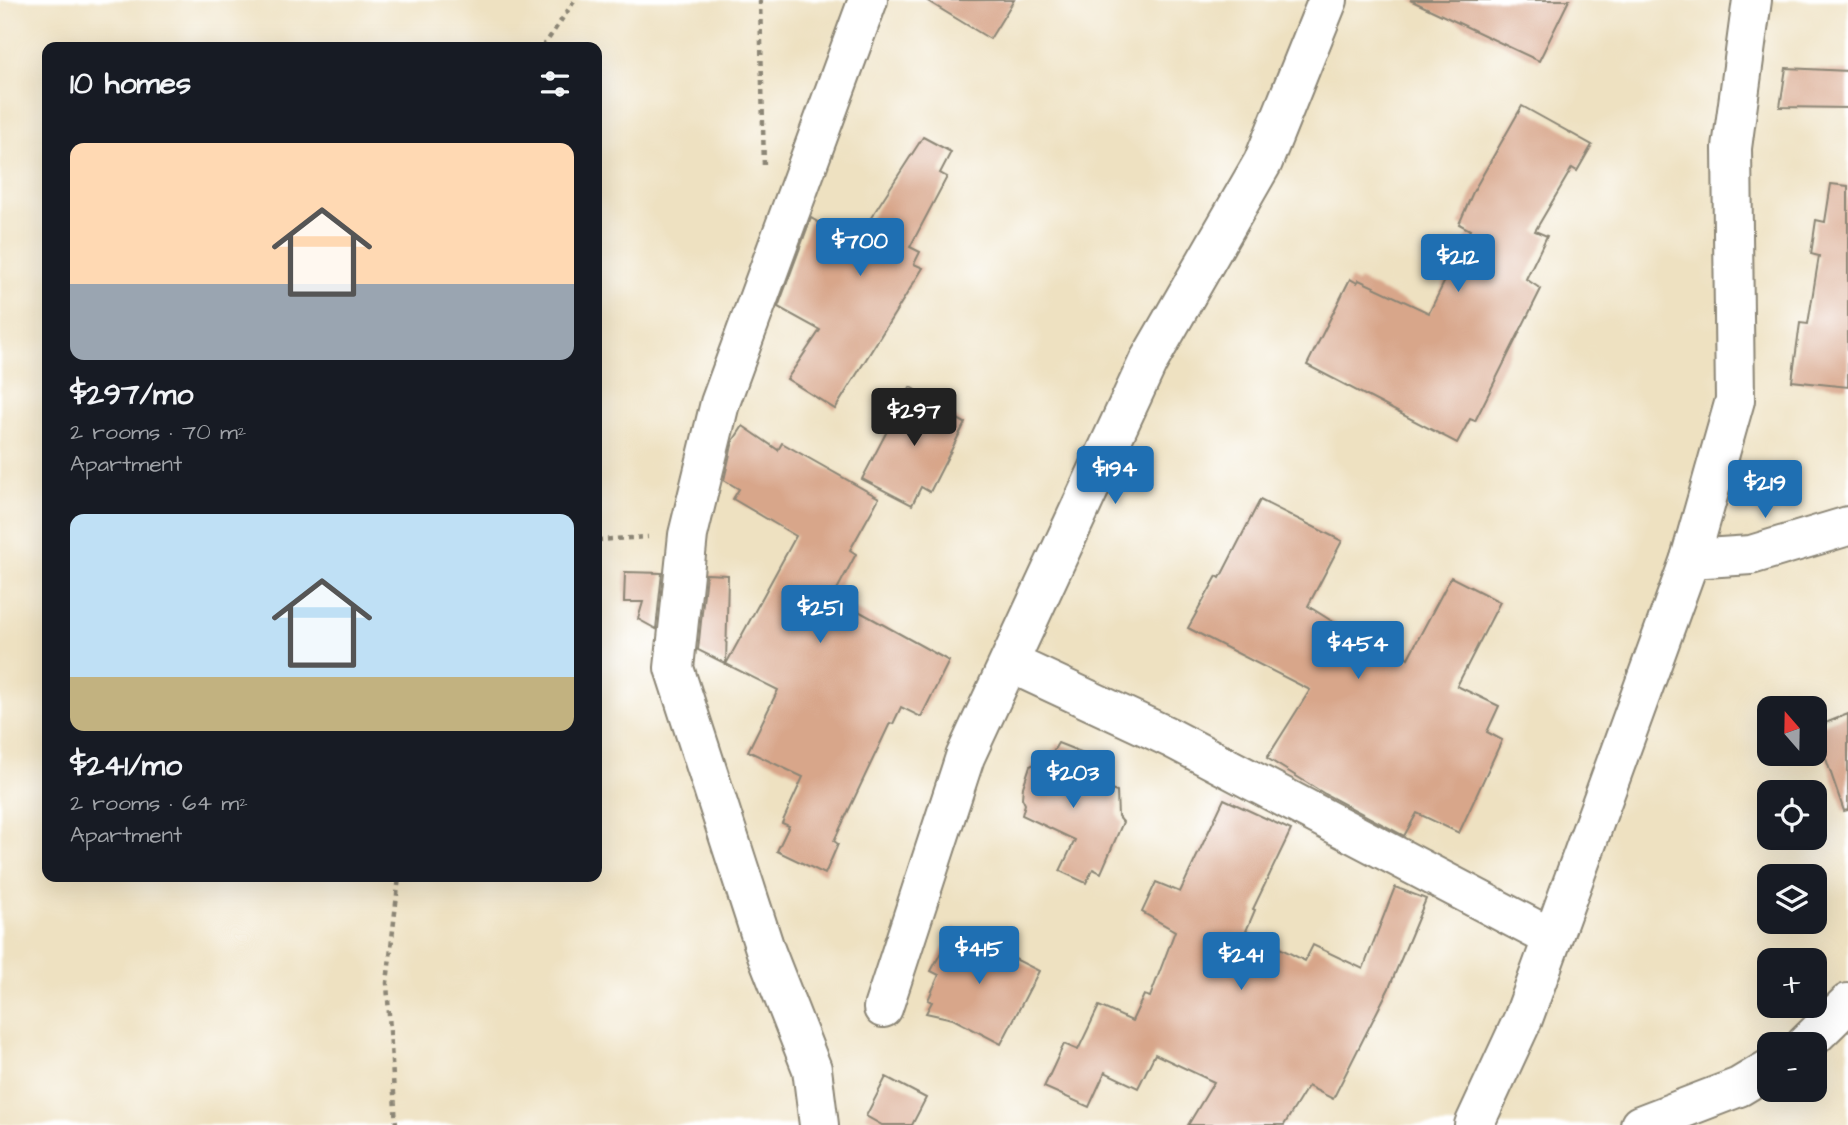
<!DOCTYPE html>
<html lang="en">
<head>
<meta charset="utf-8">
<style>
	:root { --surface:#171b24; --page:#242831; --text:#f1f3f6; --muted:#9ea1a6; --accent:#1f6fb2 }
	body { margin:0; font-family:"Architects Daughter",sans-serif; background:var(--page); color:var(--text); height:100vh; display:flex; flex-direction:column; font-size:26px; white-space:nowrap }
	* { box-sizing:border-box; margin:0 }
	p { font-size:23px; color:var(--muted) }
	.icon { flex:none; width:38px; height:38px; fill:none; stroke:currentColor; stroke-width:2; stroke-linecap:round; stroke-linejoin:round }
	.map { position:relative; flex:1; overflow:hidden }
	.panel { position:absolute; left:42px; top:42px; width:560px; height:840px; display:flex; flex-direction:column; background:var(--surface); border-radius:14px; box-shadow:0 7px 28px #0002 }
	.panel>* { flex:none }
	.needle { width:46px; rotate:340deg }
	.controls { position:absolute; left:1757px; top:696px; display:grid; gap:14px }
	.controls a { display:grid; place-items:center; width:70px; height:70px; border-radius:14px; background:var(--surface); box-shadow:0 7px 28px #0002; font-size:35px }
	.price { position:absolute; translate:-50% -60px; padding:0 16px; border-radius:7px; background:var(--accent); color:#fff; font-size:23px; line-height:46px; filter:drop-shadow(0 2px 4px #0008) }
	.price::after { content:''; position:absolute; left:50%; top:42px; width:21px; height:16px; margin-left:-10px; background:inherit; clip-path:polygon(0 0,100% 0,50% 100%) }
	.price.on { background:#222; color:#fff }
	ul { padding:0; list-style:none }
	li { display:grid; align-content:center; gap:14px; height:371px; padding:0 28px }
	li span { display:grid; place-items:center; height:217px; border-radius:14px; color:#555 }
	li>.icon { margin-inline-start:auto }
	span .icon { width:126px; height:126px; fill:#fffc; stroke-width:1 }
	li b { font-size:30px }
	h2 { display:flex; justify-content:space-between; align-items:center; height:84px; padding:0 28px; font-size:30px }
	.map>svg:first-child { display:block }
	.building { fill:#d8a68a }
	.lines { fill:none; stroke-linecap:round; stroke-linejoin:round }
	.minor-casing { stroke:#8c8676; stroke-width:42 }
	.path { stroke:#8c8676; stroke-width:4.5; stroke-dasharray:5 5; stroke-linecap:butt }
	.minor { stroke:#fff; stroke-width:38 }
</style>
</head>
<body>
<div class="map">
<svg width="1848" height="1125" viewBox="0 0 1848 1125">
	<rect width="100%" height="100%" fill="#fff"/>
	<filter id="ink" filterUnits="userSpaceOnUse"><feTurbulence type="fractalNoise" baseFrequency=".0143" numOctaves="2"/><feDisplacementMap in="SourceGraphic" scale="14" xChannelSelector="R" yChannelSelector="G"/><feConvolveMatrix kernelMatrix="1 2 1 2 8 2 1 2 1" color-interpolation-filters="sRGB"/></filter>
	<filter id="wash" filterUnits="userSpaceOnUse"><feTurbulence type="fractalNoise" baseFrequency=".00686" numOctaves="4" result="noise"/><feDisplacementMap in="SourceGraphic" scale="28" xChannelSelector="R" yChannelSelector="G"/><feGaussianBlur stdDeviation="1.57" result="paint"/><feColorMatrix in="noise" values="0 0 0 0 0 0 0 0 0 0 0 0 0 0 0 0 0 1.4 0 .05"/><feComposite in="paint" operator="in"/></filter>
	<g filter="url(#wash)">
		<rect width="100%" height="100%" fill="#eee1c1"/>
		<g id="blocks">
			<g class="building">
				<path d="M 926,0 L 1014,0 L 990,39 Z"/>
				<path d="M 1410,0 L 1569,0 L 1539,61 Z"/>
				<path d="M 1786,68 L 1848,71 L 1848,108 L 1780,107 Z"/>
				<path d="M 1522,106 L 1592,145 L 1577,171 L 1572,168 L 1535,231 L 1547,236 L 1526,279 L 1541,289 L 1475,421 L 1470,419 L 1457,443 L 1307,365 L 1350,279 L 1357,283 L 1359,280 L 1429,313 L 1470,230 L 1459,224 L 1473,192 Z"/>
				<path d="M 923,137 L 951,152 L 940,173 L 947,177 L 910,247 L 920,252 L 914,264 L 923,268 L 835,409 L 787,379 L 820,330 L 778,307 L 811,218 L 854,244 Z"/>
				<path d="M 1831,184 L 1848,186 L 1848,387 L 1792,381 L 1800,323 L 1808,324 L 1819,256 L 1811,254 L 1816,220 L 1825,222 Z"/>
				<path d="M 910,387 L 937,402 L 935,407 L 965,423 L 930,492 L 921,487 L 912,505 L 862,479 Z"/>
				<path d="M 743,426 L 778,450 L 782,443 L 879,498 L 850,550 L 856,554 L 833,597 L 949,661 L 921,717 L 901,707 L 893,724 L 890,723 L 834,841 L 838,844 L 825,874 L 777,851 L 789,826 L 782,823 L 803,777 L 748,751 L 778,690 L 726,664 L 796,536 L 733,499 L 739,489 L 724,480 L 733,441 Z"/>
				<path d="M 1260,500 L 1342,541 L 1308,606 L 1395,661 L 1400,653 L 1408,658 L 1451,577 L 1500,602 L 1457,686 L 1499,706 L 1487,732 L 1502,740 L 1459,833 L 1417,813 L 1404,836 L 1325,794 L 1267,758 L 1310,690 L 1188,628 L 1217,576 L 1220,578 Z"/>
				<path d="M 625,572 L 662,573 L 656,629 L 638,619 L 643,602 L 624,602 Z"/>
				<path d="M 706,574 L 728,575 L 726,664 L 698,650 Z"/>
				<path d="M 1848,714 L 1848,810 L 1844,811 L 1815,727 Z"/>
				<path d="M 1058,743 L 1086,754 L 1077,770 L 1102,787 L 1117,792 L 1118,816 L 1123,822 L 1101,873 L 1093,869 L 1086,883 L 1060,871 L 1075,840 L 1022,815 L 1025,804 L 1022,798 L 1023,787 L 1030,766 L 1049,758 Z"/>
				<path d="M 1224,799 L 1291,830 L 1253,909 L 1255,910 L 1246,931 L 1305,961 L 1313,945 L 1363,969 L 1395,887 L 1426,899 L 1389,988 L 1333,1099 L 1308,1086 L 1284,1125 L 1188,1125 L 1214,1082 L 1155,1054 L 1138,1088 L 1105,1072 L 1089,1107 L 1044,1087 L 1064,1044 L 1078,1050 L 1099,1006 L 1132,1021 L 1144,995 L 1150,997 L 1175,931 L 1142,912 L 1156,882 L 1180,892 Z"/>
				<path d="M 954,928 L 1039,971 L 1001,1044 L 953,1019 L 926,1013 L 932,1002 L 928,1000 L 939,975 L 931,971 Z"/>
				<path d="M 886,1077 L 926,1098 L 912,1125 L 882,1125 L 866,1116 Z"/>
			</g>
		</g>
	</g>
	<g filter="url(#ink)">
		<use href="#blocks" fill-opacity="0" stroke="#8c8676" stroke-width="2"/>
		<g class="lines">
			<g class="minor-casing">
				<g id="minor">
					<path d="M 1690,559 L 1751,555 L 1848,526"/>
					<path d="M 1010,663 L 1171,738 L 1552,938"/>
					<path d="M 883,1008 L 965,757 L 1148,362 L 1263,162 L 1328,0"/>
					<path d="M 1805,1045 L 1848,1003"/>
					<path d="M 819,1125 L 812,1069 L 766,952 L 674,668 L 688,535 L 720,403 L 868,0"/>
					<path d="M 1474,1125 L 1523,1019 L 1690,559 L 1735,400 L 1732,148 L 1752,0"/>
					<path d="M 1640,1125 L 1739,1087 L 1769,1069"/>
				</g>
			</g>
			<g class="path">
				<path d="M 760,0 L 764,167"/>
				<path d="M 543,47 L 575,0"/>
				<path d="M 597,540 L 648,537"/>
				<path d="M 396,1125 L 387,983 L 399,877"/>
			</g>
			<use href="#minor" class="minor"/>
		</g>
	</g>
</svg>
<div class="controls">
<a><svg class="needle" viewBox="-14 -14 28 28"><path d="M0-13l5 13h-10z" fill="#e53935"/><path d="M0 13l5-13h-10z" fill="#9ea1a6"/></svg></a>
<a><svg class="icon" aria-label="locate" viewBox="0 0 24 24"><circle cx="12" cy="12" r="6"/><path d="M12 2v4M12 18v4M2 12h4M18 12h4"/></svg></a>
<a><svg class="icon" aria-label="layers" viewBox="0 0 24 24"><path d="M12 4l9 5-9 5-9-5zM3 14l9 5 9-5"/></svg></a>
<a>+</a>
<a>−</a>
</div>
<b class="price" style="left:860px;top:278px">$700</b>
<b class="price" style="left:1458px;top:294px">$212</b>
<b class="price on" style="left:914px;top:448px">$297</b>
<b class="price" style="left:1115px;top:506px">$194</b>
<b class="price" style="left:1765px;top:520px">$219</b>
<b class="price" style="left:820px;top:645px">$251</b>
<b class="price" style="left:1358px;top:681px">$454</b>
<b class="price" style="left:1073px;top:810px">$203</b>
<b class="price" style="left:979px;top:986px">$415</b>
<b class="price" style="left:1241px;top:992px">$241</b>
<section class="panel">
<h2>10 homes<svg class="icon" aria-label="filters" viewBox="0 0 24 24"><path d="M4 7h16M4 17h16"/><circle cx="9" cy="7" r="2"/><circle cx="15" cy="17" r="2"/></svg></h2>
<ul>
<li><span style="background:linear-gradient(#ffd9b3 65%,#9aa5b1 0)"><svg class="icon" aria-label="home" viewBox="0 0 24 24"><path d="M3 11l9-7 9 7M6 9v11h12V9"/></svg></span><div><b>$297/mo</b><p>2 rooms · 70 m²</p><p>Apartment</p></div></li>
<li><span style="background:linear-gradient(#bfe0f5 75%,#c2b280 0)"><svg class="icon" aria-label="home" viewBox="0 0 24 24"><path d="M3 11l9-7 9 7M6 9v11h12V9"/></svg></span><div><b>$241/mo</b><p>2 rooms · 64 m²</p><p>Apartment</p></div></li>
</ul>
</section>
</div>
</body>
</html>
